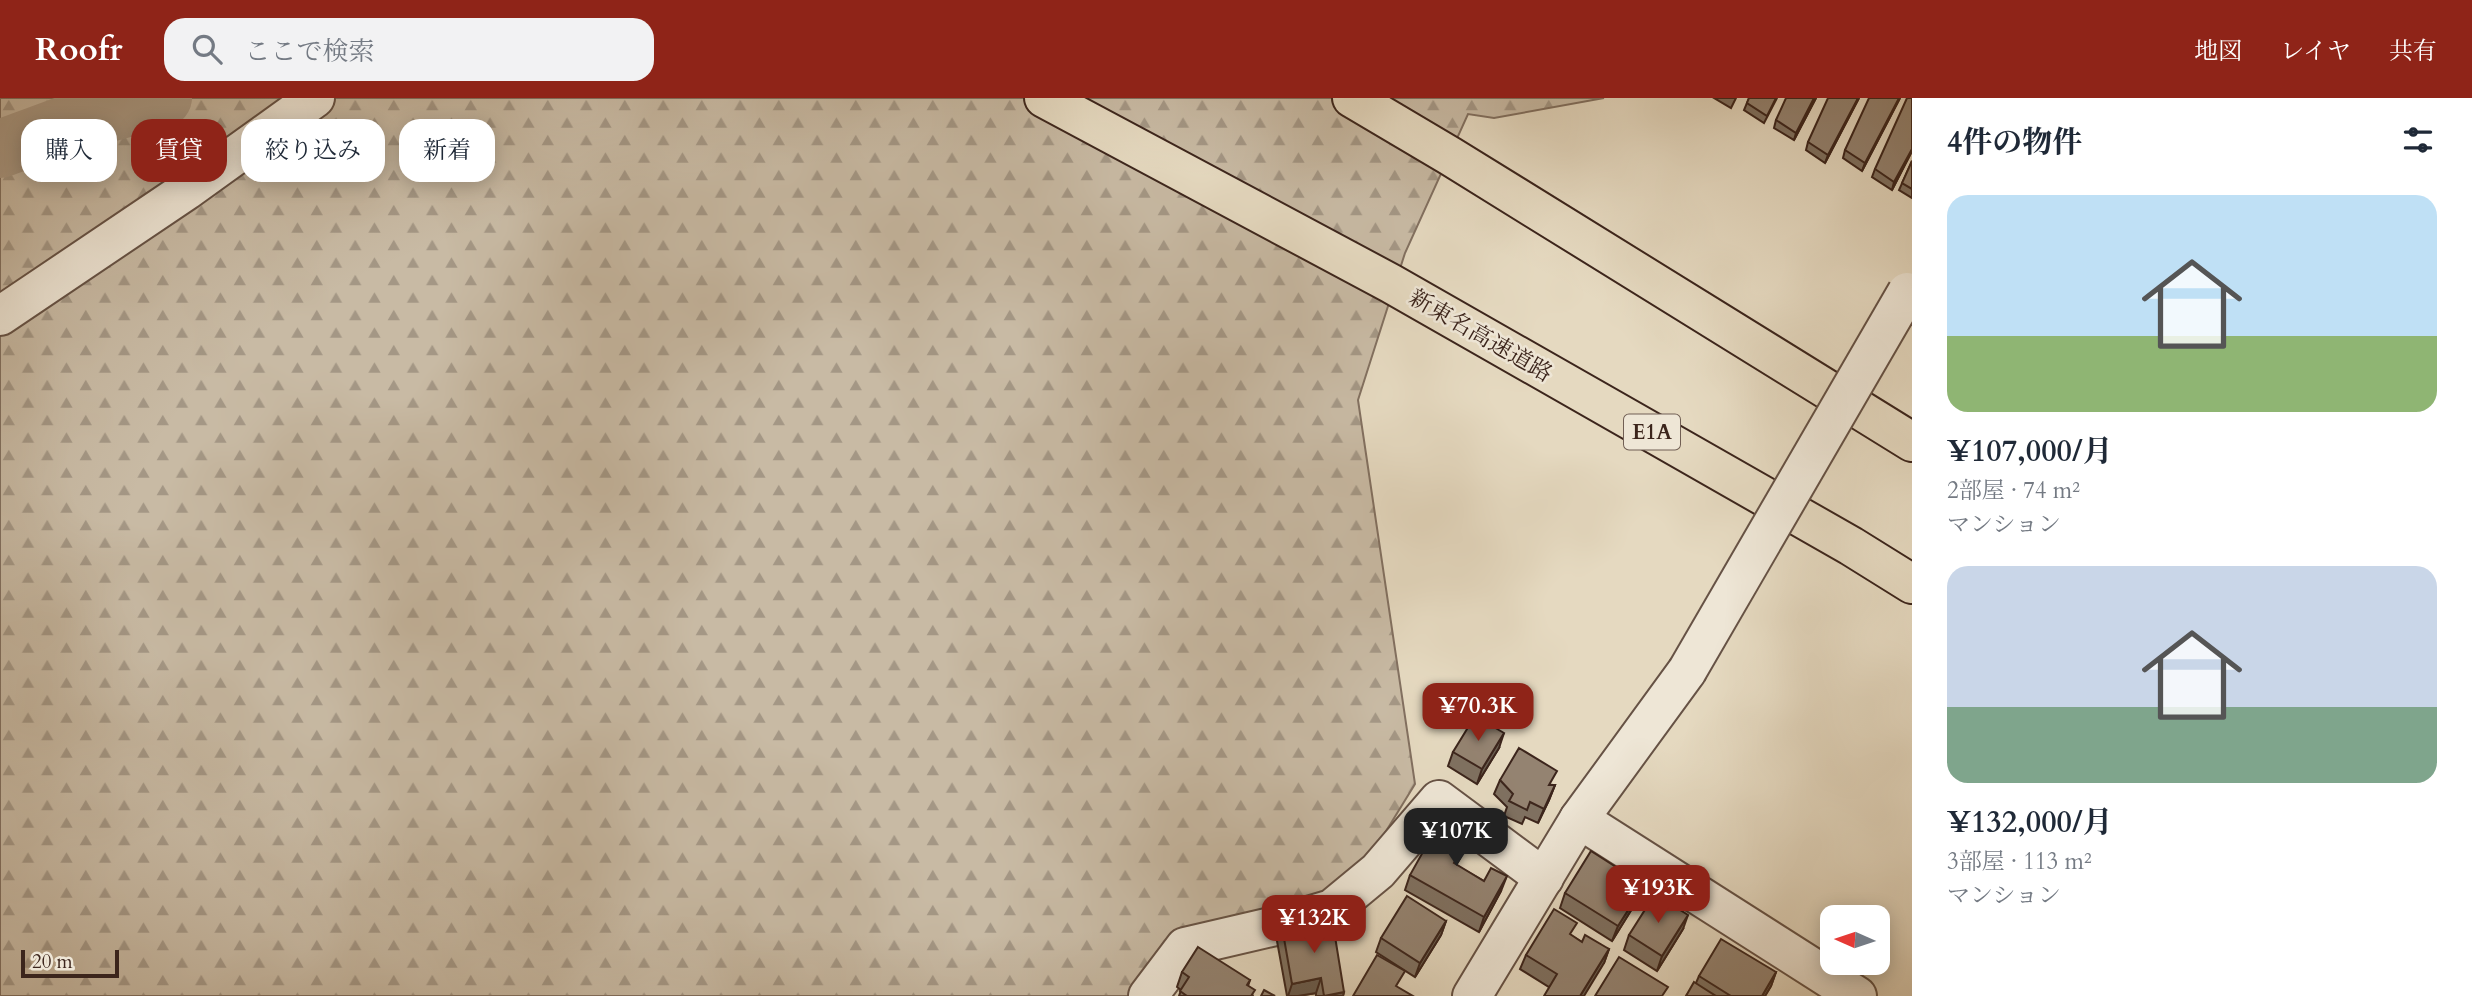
<!DOCTYPE html>
<html lang="ja">
<head>
<meta charset="utf-8">
<style>
	:root { --surface:#fff; --page:#f2f2f3; --text:#1f2937; --muted:#747a83; --accent:#8f2418 }
	body { margin:0; font-family:Cardo,"Noto Serif JP",serif; background:var(--page); color:var(--text); height:100vh; display:flex; flex-direction:column; font-size:26px; white-space:nowrap }
	* { box-sizing:border-box; margin:0 }
	p { font-size:23px; color:var(--muted) }
	.icon { flex:none; width:38px; height:38px; fill:none; stroke:currentColor; stroke-width:2; stroke-linecap:round; stroke-linejoin:round }
	.map { position:relative; flex:1; overflow:hidden }
	.side { display:flex; flex-direction:column; background:var(--surface); width:560px }
	.side>* { flex:none }
	.guide { position:absolute; left:21px; top:21px; width:665px; height:63px; display:flex; gap:14px }
	.needle { width:46px; rotate:273deg }
	.fabs { position:absolute; left:1820px; top:807px; display:grid; gap:14px }
	.fabs a { display:grid; place-items:center; width:70px; height:70px; border-radius:14px; background:var(--surface); box-shadow:0 4px 18px #0003; font-size:35px }
	.scale { position:absolute; left:21px; bottom:18px; width:98px; box-sizing:border-box; padding-left:7px; border:4px solid #3c251c; border-top:0; font-size:19px; line-height:24px; white-space:nowrap; color:#3c251c; -webkit-text-stroke:5px #eee6d6; paint-order:stroke }
	.price { position:absolute; translate:-50% -60px; padding:0 16px; border-radius:14px; background:var(--accent); color:#fff; font-size:23px; line-height:46px; filter:drop-shadow(0 2px 4px #0008) }
	.price::after { content:''; position:absolute; left:50%; top:42px; width:21px; height:16px; margin-left:-10px; background:inherit; clip-path:polygon(0 0,100% 0,50% 100%) }
	.price.on { background:#222; color:#fff }
	ul { padding:0; list-style:none }
	li { display:grid; align-content:center; gap:14px; height:371px; padding:0 35px }
	li span { display:grid; place-items:center; height:217px; border-radius:21px; color:#555 }
	li>.icon { margin-inline-start:auto }
	span .icon { width:126px; height:126px; fill:#fffc; stroke-width:1 }
	li b { font-size:30px }
	h2 { display:flex; justify-content:space-between; align-items:center; height:84px; padding:0 35px; font-size:30px }
	.tag { padding:0 24px; border-radius:21px; background:var(--surface); box-shadow:0 4px 18px #0003; font-size:24px; line-height:63px }
	.tag.on { background:var(--accent); color:#fff }
	header { display:flex; align-items:center; gap:42px; box-sizing:border-box; height:98px; padding:0 35px; background:var(--accent); color:#fff }
	header strong { font-size:33px }
	nav { display:flex; gap:38px; margin-inline-start:auto; font-size:24px }
	.search { width:490px; height:63px; background:var(--page); display:flex; align-items:center; gap:18px; box-sizing:border-box; padding:0 24px; border-radius:21px; color:var(--muted); font-size:26px }
	main { display:flex; flex:1; min-height:0 }
	.map>svg:first-child { display:block }
	.forest { fill:url(#forest-firs); stroke:#827060; stroke-width:2 }
	.lines { fill:none; stroke-linecap:round; stroke-linejoin:round }
	.river { stroke:#ac9c88; stroke-width:58 }
	.minor-casing { stroke:#665245; stroke-width:42 }
	.highway-casing { stroke:#3c251c; stroke-width:42 }
	.minor { stroke:#eee6d6; stroke-width:38 }
	.highway { stroke:#e5d9c0; stroke-width:38 }
	.minor-bridge-casing { stroke:#665245; stroke-width:42; stroke-linecap:butt }
	.minor-bridge { stroke:#eee6d6; stroke-width:38 }
	.wall { fill:#7f7161; stroke:#3c251c; stroke-width:2 }
	.shaded-wall { fill:#685c4f; stroke:#3c251c; stroke-width:2 }
	.building { fill:#948371; stroke:#3c251c; stroke-width:2 }
	.labels { text-anchor:middle; stroke-width:5; stroke-linejoin:round; paint-order:stroke }
	.shield { fill:#eee6d6; stroke:#715f54; stroke-width:2 }
	.shield-label { font-size:21px; font-weight:bold; fill:#3c251c }
	.street-label { font-size:23px; fill:#3c251c; stroke:#eee6d6 }
</style>
</head>
<body>
<header>
<strong>Roofr</strong>
<div class="search"><svg class="icon" aria-label="search" viewBox="0 0 24 24"><circle cx="10" cy="10" r="6"/><path d="M15 15l6 6"/></svg>ここで検索</div>
<nav><a>地図</a><a>レイヤ</a><a>共有</a></nav>
</header>
<main>
<div class="map">
<svg width="1912" height="898" viewBox="0 0 1912 898">
	<defs>
		<pattern id="forest-firs" width="22" height="20" patternUnits="userSpaceOnUse" patternTransform="scale(1.75)"><rect width="22" height="20" fill="#c8baa4"/><path d="M5 1l3.5 6h-7zM16 11l3.5 6h-7z" fill="#a49785"/></pattern>
	</defs>
	<rect width="100%" height="100%" fill="#e5d9c0"/>
	<filter id="stains"><feTurbulence type="fractalNoise" baseFrequency=".00286" numOctaves="4"/><feColorMatrix values="0 0 0 0 .2 0 0 0 0 .09 0 0 0 0 .02 0 0 0 .5 -.17"/></filter>
	<radialGradient id="worn" r=".72"><stop offset=".6" stop-color="#630" stop-opacity="0"/><stop offset="1" stop-color="#630" stop-opacity=".3"/></radialGradient>
	<path class="forest" d="M 0,0 L 1604,0 L 1494,20 L 1468,16 L 1405,155 L 1358,302 L 1415,686 L 1332,821 L 1185,849 L 1148,898 L 0,898 Z"/>
	<g class="lines">
		<path class="river" d="M 0,51 L 65,27 L 163,0"/>
		<g class="minor-casing">
			<g id="minor">
				<path d="M 0,218 L 187,92 L 315,0"/>
				<path d="M 1579,721 L 1857,898"/>
				<path d="M 1148,898 L 1185,849 L 1271,829 L 1332,811 L 1378,773 L 1439,702 L 1544,780"/>
				<path d="M 1472,898 L 1579,721 L 1687,573"/>
			</g>
		</g>
		<g class="highway-casing">
			<g id="highway">
				<path d="M 1044,0 L 1390,185 L 1851,448 L 1912,486"/>
				<path d="M 1352,0 L 1450,58 L 1912,344"/>
			</g>
		</g>
		<use href="#minor" class="minor"/>
		<use href="#highway" class="highway"/>
		<g class="minor-bridge-casing">
			<path id="minor-bridge" d="M 1687,573 L 1907,194"/>
		</g>
		<use href="#minor-bridge" class="minor-bridge"/>
	</g>
	<g class="wall">
		<path d="M 1714,0 L 1736,0 L 1731,10 Z"/>
		<path d="M 1749,0 L 1777,0 L 1764,25 L 1744,12 Z"/>
		<path d="M 1816,0 L 1794,42 L 1774,30 L 1776,22 Z"/>
		<path d="M 1859,0 L 1825,65 L 1806,52 L 1808,44 Z"/>
		<path d="M 1900,0 L 1862,73 L 1843,60 L 1845,52 Z"/>
		<path d="M 1912,53 L 1892,92 L 1872,79 L 1875,71 Z"/>
		<path d="M 1912,63 L 1912,100 L 1899,92 Z"/>
		<path d="M 1499,650 L 1477,686 L 1448,668 L 1453,654 Z"/>
		<path d="M 1500,682 L 1555,687 L 1549,702 L 1538,725 L 1525,719 L 1522,726 L 1504,718 L 1507,709 L 1494,696 Z"/>
		<path d="M 1469,744 L 1456,767 L 1501,793 L 1479,834 L 1405,792 L 1410,777 Z"/>
		<path d="M 1565,795 L 1638,801 L 1612,843 L 1560,810 Z"/>
		<path d="M 1446,823 L 1441,837 L 1415,879 L 1376,854 L 1381,840 Z"/>
		<path d="M 1282,829 L 1344,894 L 1343,898 L 1316,898 L 1316,895 L 1298,898 L 1287,898 L 1277,843 Z"/>
		<path d="M 1683,831 L 1657,873 L 1624,852 L 1629,837 Z"/>
		<path d="M 1572,838 L 1582,844 L 1609,851 L 1604,865 L 1549,889 L 1520,871 L 1526,857 Z"/>
		<path d="M 1182,874 L 1250,882 L 1248,888 L 1253,898 L 1179,898 L 1181,892 L 1177,889 Z"/>
		<path d="M 1776,874 L 1771,888 L 1765,898 L 1686,898 L 1696,885 L 1699,878 Z"/>
	</g>
	<g class="shaded-wall">
		<path d="M 1814,0 L 1816,0 L 1794,42 L 1796,35 Z"/>
		<path d="M 1858,0 L 1859,0 L 1825,65 L 1828,57 Z"/>
		<path d="M 1899,0 L 1900,0 L 1862,73 L 1865,65 Z"/>
		<path d="M 1912,51 L 1912,53 L 1892,92 L 1894,84 Z"/>
		<path d="M 1504,635 L 1499,650 L 1477,686 L 1482,671 Z"/>
		<path d="M 1555,687 L 1549,702 L 1538,725 L 1544,711 Z"/>
		<path d="M 1474,730 L 1469,744 L 1449,780 L 1454,765 Z"/>
		<path d="M 1507,778 L 1501,793 L 1479,834 L 1484,819 Z"/>
		<path d="M 1644,787 L 1638,801 L 1612,843 L 1618,828 Z"/>
		<path d="M 1688,817 L 1683,831 L 1657,873 L 1662,858 Z"/>
		<path d="M 1446,823 L 1441,837 L 1415,879 L 1420,865 Z"/>
		<path d="M 1609,851 L 1604,865 L 1584,898 L 1580,898 Z"/>
		<path d="M 1776,874 L 1771,888 L 1765,898 L 1762,898 Z"/>
		<path d="M 1321,880 L 1316,895 L 1298,898 L 1288,898 L 1292,886 Z"/>
		<path d="M 1344,894 L 1343,898 L 1325,898 Z"/>
	</g>
	<g class="building">
		<path d="M 1749,0 L 1776,0 L 1767,18 L 1747,5 Z"/>
		<path d="M 1786,0 L 1814,0 L 1796,35 L 1776,22 Z"/>
		<path d="M 1828,0 L 1858,0 L 1828,57 L 1808,44 Z"/>
		<path d="M 1869,0 L 1899,0 L 1865,65 L 1845,52 Z"/>
		<path d="M 1907,0 L 1912,0 L 1912,51 L 1894,84 L 1875,71 Z"/>
		<path d="M 1912,63 L 1912,91 L 1902,85 Z"/>
		<path d="M 1475,618 L 1504,635 L 1482,671 L 1453,654 Z"/>
		<path d="M 1519,650 L 1557,673 L 1549,687 L 1555,687 L 1544,711 L 1530,704 L 1527,712 L 1509,703 L 1513,696 L 1500,682 Z"/>
		<path d="M 1446,713 L 1474,730 L 1454,765 L 1484,783 L 1491,770 L 1507,778 L 1484,819 L 1410,777 Z"/>
		<path d="M 1591,753 L 1644,787 L 1618,828 L 1565,795 Z"/>
		<path d="M 1655,796 L 1688,817 L 1662,858 L 1629,837 Z"/>
		<path d="M 1407,798 L 1446,823 L 1420,865 L 1381,840 Z"/>
		<path d="M 1554,811 L 1577,825 L 1570,836 L 1582,844 L 1585,837 L 1609,851 L 1580,898 L 1544,898 L 1557,876 L 1526,857 Z"/>
		<path d="M 1332,820 L 1344,894 L 1324,898 L 1321,880 L 1292,886 L 1282,829 Z"/>
		<path d="M 1721,841 L 1776,874 L 1762,898 L 1731,898 L 1699,878 Z"/>
		<path d="M 1198,849 L 1250,882 L 1247,887 L 1255,892 L 1251,898 L 1187,898 L 1180,893 L 1189,879 L 1182,874 Z"/>
		<path d="M 1377,857 L 1405,873 L 1396,888 L 1413,898 L 1353,898 Z"/>
		<path d="M 1619,859 L 1668,889 L 1662,898 L 1595,898 Z"/>
		<path d="M 1694,884 L 1716,898 L 1686,898 Z"/>
		<path d="M 1264,892 L 1275,898 L 1261,898 Z"/>
	</g>
	<g class="labels">
		<rect class="shield" x="1624" y="316.5" width="56" height="35" rx="5"/>
		<g class="shield-label">
			<text x="1652" y="341">E1A</text>
		</g>
		<g class="street-label">
			<text transform="translate(1481 237) rotate(30)" y="8">新東名高速道路</text>
		</g>
	</g>
	<rect width="100%" height="100%" filter="url(#stains)"/>
	<rect width="100%" height="100%" fill="url(#worn)"/>
</svg>
<div class="fabs">
<a><svg class="needle" viewBox="-14 -14 28 28"><path d="M0-13l5 13h-10z" fill="#e53935"/><path d="M0 13l5-13h-10z" fill="#747a83"/></svg></a>
</div>
<div class="scale">20 m</div>
<b class="price" style="left:1478px;top:645px">¥70.3K</b>
<b class="price on" style="left:1456px;top:770px">¥107K</b>
<b class="price" style="left:1658px;top:827px">¥193K</b>
<b class="price" style="left:1314px;top:857px">¥132K</b>
<div class="guide">
<a class="tag">購入</a>
<a class="tag on">賃貸</a>
<a class="tag">絞り込み</a>
<a class="tag">新着</a>
</div>
</div>
<section class="side">
<h2>4件の物件<svg class="icon" aria-label="filters" viewBox="0 0 24 24"><path d="M4 7h16M4 17h16"/><circle cx="9" cy="7" r="2"/><circle cx="15" cy="17" r="2"/></svg></h2>
<ul>
<li><span style="background:linear-gradient(#bfe0f5 65%,#8fb573 0)"><svg class="icon" aria-label="home" viewBox="0 0 24 24"><path d="M3 11l9-7 9 7M6 9v11h12V9"/></svg></span><div><b>¥107,000/月</b><p>2部屋 · 74 m²</p><p>マンション</p></div></li>
<li><span style="background:linear-gradient(#c9d6e8 65%,#7fa58c 0)"><svg class="icon" aria-label="home" viewBox="0 0 24 24"><path d="M3 11l9-7 9 7M6 9v11h12V9"/></svg></span><div><b>¥132,000/月</b><p>3部屋 · 113 m²</p><p>マンション</p></div></li>
</ul>
</section>
</main>
</body>
</html>
